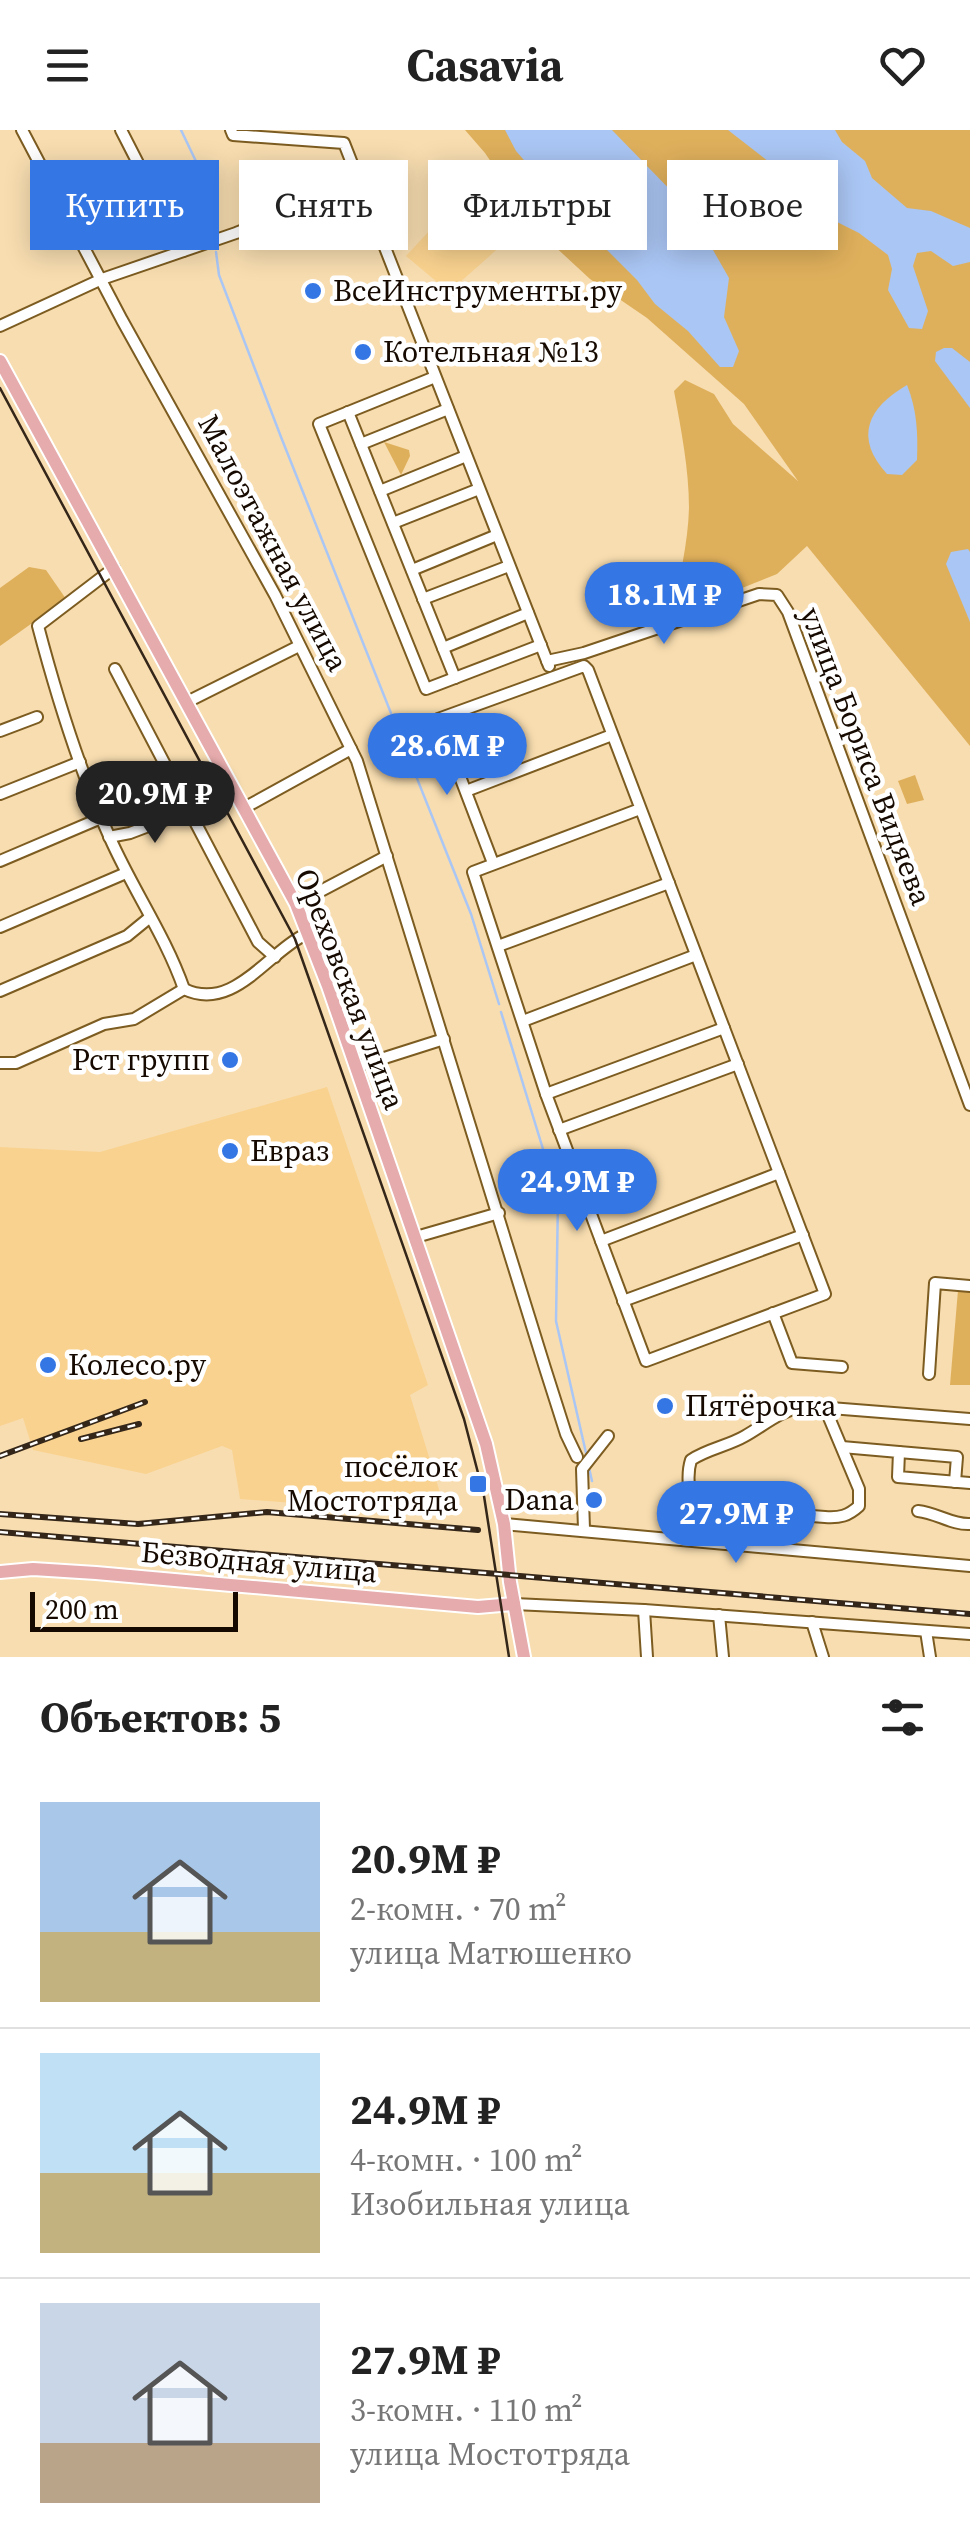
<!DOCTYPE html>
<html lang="ru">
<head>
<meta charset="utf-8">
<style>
	:root { --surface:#fff; --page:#f6f6f6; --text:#222; --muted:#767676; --line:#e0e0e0; --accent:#3476e4 }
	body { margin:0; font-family:"Source Serif 4",serif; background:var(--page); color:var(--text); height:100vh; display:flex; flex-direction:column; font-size:38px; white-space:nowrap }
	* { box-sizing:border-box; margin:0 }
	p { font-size:32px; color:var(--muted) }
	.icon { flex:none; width:55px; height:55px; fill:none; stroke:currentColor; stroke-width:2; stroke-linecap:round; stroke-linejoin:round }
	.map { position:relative; height:1527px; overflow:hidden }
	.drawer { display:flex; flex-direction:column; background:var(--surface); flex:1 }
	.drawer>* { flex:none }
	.top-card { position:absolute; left:30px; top:30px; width:910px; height:90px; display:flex; gap:20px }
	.scale { position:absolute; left:30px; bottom:25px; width:208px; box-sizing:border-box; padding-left:10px; border:5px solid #160a00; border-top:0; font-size:28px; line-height:35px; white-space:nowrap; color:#160a00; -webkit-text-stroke:8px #fff; paint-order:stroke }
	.price { position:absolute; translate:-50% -85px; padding:0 22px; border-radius:35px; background:var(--accent); color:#fff; font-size:32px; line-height:65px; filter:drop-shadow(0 2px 5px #0008) }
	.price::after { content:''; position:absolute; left:50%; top:60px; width:30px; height:22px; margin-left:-15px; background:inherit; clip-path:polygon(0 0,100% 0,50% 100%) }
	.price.current { background:#222; color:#fff }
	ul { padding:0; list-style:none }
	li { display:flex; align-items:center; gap:30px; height:250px; padding:0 40px }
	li+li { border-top:2px solid var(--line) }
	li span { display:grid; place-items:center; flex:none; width:280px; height:200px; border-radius:0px; color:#555 }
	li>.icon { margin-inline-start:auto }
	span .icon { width:120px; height:120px; fill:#fffc; stroke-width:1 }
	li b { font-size:42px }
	h2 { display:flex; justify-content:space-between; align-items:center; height:120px; padding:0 40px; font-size:42px }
	.pill { padding:0 35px; border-radius:0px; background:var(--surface); box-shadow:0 5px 25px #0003; font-size:35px; line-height:90px }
	.pill.current { background:var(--accent); color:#fff }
	header { display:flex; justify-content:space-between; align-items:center; height:130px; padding:0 40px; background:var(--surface); font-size:45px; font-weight:700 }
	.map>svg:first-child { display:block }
	.built { fill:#f9d28f }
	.green { fill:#dfb05c }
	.water { fill:#aac6f4 }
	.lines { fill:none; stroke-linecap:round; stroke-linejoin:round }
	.stream { stroke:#aac6f4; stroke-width:2.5 }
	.minor-casing { stroke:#7c5c20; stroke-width:14 }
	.major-casing { stroke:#fff; stroke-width:16 }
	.minor { stroke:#fff; stroke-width:10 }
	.major { stroke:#e6abac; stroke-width:12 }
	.tram { stroke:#342618; stroke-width:2.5 }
	.rail-casing { stroke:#342618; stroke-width:6 }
	.rail { stroke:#fff; stroke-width:2.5; stroke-dasharray:8; stroke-linecap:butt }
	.poi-dot { fill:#3476e4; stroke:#fff; stroke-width:4 }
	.labels { text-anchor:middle; stroke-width:9; stroke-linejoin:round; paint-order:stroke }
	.poi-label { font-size:30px; fill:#160a00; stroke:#fff; text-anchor:start }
	.street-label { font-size:30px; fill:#160a00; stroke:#fff }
</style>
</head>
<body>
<header><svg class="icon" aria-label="menu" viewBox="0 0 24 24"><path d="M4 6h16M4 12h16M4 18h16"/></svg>Casavia<svg class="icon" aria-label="heart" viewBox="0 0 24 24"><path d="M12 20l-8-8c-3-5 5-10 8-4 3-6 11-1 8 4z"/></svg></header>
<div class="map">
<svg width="970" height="1527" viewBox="0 0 970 1527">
	<rect width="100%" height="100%" fill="#f8ddb0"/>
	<g class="built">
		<path d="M 479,47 L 494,47 L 529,91 L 449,162 L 406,126 Z"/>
		<path d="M 327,957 L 428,1255 L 410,1265 L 445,1379 L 387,1380 L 240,1369 L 232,1320 L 222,1316 L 146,1344 L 33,1320 L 23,1288 L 0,1296 L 0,1017 L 100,1022 Z"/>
	</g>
	<g class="green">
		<path d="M 465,0 L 970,0 L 970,616 L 807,416 L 777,444 L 672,486 C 679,450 688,414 689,378 C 689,339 681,299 674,261 L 685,250 L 714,264 L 733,294 L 798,351 L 744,274 L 647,188 L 590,149 L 537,100 L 485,23 Z"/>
		<path d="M 384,312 L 409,320 L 410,326 L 401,345 Z"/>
		<path d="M 29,437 L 46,440 L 66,469 L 0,516 L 0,458 Z"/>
		<path d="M 915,645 L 924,670 L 907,674 L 898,651 Z"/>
		<path d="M 958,1160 L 970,1160 L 970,1255 L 950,1255 Z"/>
	</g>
	<g class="water">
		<path d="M 505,0 L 612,0 L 681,71 L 709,113 L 729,148 L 724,187 L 739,221 L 733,237 L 720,237 L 688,201 L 655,174 L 637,150 L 573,86 L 516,21 Z"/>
		<path d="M 728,0 L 835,0 L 842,12 L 865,31 L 872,48 L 907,78 L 931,81 L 970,98 L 970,132 L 953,136 L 931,121 L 917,123 L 913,136 L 928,181 L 922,199 L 909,198 L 888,160 L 892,139 L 888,125 L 859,103 L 827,87 L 778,39 Z"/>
		<path d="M 944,218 L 952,218 L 970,232 L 970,278 L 935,231 L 936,222 Z"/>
		<path d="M 907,255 C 917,280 918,303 917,330 L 902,345 L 887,344 C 854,308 867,278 907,255 Z"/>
		<path d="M 968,419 L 970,422 L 970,492 L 946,434 L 951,422 Z"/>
	</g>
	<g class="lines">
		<g class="stream">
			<path d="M 181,0 L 213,67 L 214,97"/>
			<path d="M 216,122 L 219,145 L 281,307 L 471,784 L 499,874"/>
			<path d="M 501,882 L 558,1068 L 556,1191 L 586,1323"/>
			<path d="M 589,1338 L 592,1351"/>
		</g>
		<g class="minor-casing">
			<g id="minor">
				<path d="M 22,0 L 122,190 L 275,465 L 357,631 L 545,1238 L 566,1304 L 577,1327"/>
				<path d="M 121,0 L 183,121"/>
				<path d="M 231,0 L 233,5 L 344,13 L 549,536"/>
				<path d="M 317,57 L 273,50 L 256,56 L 264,76 L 355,42"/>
				<path d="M 0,196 L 102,149 L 236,103 L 360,54"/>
				<path d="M 435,247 L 319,294 L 426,559 L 541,515"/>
				<path d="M 348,282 L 455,548"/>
				<path d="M 361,314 L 448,279"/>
				<path d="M 380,361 L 466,326"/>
				<path d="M 393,393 L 479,359"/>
				<path d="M 114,438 L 38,496 C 57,568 79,640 110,708 C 133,760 165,805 184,859"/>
				<path d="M 412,440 L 497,405"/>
				<path d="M 423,469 L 509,436"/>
				<path d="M 443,518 L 528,483"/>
				<path d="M 547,531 L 584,523 L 759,464 L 777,465 L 788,482 L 970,975"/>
				<path d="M 115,539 L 258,812 L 275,827"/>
				<path d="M 187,572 L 299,516"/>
				<path d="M 0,601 L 37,587"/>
				<path d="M 466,661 L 612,605"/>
				<path d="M 0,664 L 80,632"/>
				<path d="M 244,678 L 351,619"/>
				<path d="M 109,707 L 130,703 L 188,681"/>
				<path d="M 0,731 L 101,688"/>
				<path d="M 493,733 L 438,589 L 584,536 L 588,540 L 825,1164 L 646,1231 L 546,964 L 473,742 L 640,679"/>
				<path d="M 296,774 L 387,726"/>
				<path d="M 0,797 L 126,743"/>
				<path d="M 498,816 L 669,753"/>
				<path d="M 0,861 L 127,806 L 149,788"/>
				<path d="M 523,891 L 696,825"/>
				<path d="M 0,933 L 16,933 L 104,894 L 134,889 L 184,859 C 234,883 268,821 308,803"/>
				<path d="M 356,937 L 444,909"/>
				<path d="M 546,964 L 724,898"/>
				<path d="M 559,1000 L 738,934"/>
				<path d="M 416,1107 L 499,1083"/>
				<path d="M 601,1111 L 779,1043"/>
				<path d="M 623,1171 L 803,1105"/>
				<path d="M 773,1183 L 792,1233 L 842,1237"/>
				<path d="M 929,1244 L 935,1153 L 970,1156"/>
				<path d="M 842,1317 L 899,1322 L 898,1347 L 970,1353"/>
				<path d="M 899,1322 L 957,1327 L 955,1352"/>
				<path d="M 694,1377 L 825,1387 C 840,1388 848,1386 859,1376 L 859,1359 L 825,1278"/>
				<path d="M 918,1381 C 937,1383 952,1395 970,1394"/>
				<path d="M 504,1394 L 970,1436"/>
				<path d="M 584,1399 L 582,1339 L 608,1306"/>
				<path d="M 696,1411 C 697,1385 683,1355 691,1330 C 707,1319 728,1316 745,1306 C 766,1294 781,1280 805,1276 L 970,1289"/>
				<path d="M 514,1474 L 644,1480 L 970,1504"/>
				<path d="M 644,1480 L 647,1527"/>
				<path d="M 719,1485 L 723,1527"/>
				<path d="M 812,1492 L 823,1527"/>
				<path d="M 926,1501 L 930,1527"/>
			</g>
		</g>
		<g class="major-casing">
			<g id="major">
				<path d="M 0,231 L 296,774 L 328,856 L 486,1314 L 504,1394 L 510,1452 L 524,1527"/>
				<path d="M 0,1442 L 33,1439 L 96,1443 L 478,1477 L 514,1474"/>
			</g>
		</g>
		<use href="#minor" class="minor"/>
		<use href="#major" class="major"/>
		<path class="tram" d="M 0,258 L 295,809 L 464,1289 L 484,1366 L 509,1527"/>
		<g class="rail-casing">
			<g id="rail">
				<path d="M 81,1309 L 139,1294"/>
				<path d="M 0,1326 L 145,1272"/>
				<path d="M 0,1384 L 138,1394 L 267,1382 L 478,1400"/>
				<path d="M 0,1402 L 970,1484"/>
			</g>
		</g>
		<use href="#rail" class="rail"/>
	</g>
	<g class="poi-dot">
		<circle cx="313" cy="161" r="10"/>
		<circle cx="363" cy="222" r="10"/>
		<circle cx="230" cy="930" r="10"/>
		<circle cx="230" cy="1021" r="10"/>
		<circle cx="48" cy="1235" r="10"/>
		<circle cx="665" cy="1276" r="10"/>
		<rect x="468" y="1344" width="20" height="20" rx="5"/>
		<circle cx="594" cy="1370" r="10"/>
	</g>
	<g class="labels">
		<g class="poi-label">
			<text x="333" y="171">ВсеИнструменты.ру</text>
			<text x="383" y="232">Котельная №13</text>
			<text x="210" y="940" text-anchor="end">Рст групп</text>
			<text x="250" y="1031">Евраз</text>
			<text x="68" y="1245">Колесо.ру</text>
			<text x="685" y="1286">Пятёрочка</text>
			<text x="458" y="1347" text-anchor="end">посёлок<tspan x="458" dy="34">Мостотряда</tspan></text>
			<text x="574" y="1380" text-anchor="end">Dana</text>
		</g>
		<g class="street-label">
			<text transform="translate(273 413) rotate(62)" y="10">Малоэтажная улица</text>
			<text transform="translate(866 626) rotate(69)" y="10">улица Бориса Видяева</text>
			<text transform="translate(350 859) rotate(69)" y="10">Ореховская улица</text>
			<text transform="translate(259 1432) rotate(5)" y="10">Безводная улица</text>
		</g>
	</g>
</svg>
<div class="scale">200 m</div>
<b class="price" style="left:664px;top:517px">18.1M ₽</b>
<b class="price" style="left:447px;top:668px">28.6M ₽</b>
<b class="price current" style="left:155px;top:716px">20.9M ₽</b>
<b class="price" style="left:577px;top:1104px">24.9M ₽</b>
<b class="price" style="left:736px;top:1436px">27.9M ₽</b>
<div class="top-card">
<a class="pill current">Купить</a>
<a class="pill">Снять</a>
<a class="pill">Фильтры</a>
<a class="pill">Новое</a>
</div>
</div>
<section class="drawer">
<h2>Объектов: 5<svg class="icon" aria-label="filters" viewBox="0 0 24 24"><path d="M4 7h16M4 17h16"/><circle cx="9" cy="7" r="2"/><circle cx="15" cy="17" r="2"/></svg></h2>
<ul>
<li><span style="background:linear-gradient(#a9c7e8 65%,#c2b280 0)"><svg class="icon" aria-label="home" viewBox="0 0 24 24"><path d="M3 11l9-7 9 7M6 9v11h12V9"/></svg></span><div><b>20.9M ₽</b><p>2-комн. · 70 m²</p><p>улица Матюшенко</p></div></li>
<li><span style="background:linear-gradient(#bfe0f5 60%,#c2b280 0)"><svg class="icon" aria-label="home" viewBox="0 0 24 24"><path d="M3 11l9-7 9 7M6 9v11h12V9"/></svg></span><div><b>24.9M ₽</b><p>4-комн. · 100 m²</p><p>Изобильная улица</p></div></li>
<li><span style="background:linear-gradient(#c9d6e8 70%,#b9a48a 0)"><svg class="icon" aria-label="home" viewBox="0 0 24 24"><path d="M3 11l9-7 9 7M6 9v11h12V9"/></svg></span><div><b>27.9M ₽</b><p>3-комн. · 110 m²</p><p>улица Мостотряда</p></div></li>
</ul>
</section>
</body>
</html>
